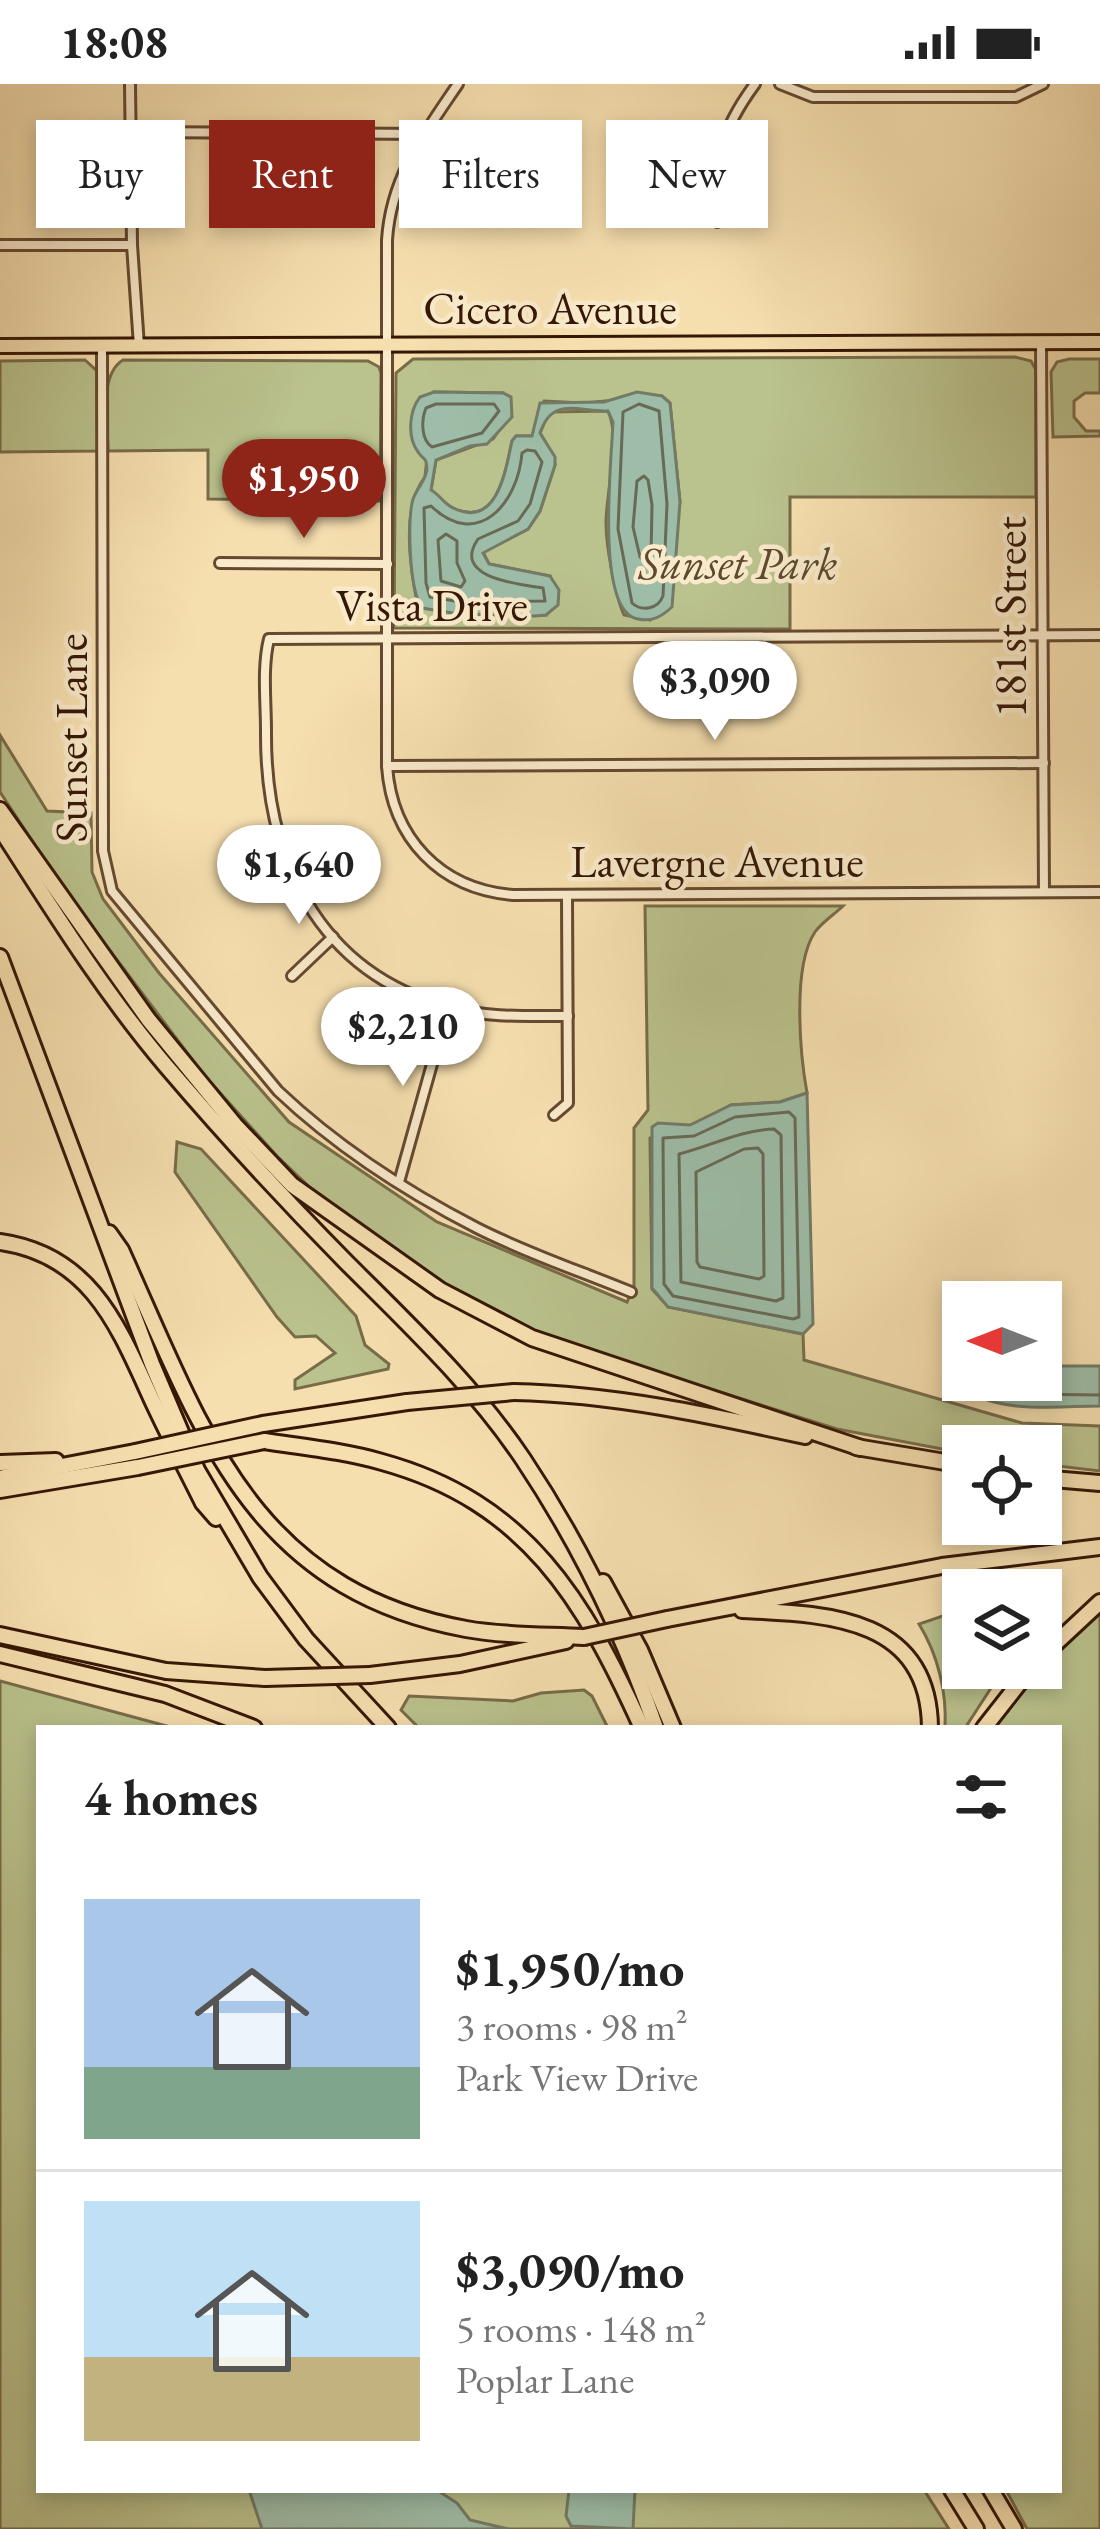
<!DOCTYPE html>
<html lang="en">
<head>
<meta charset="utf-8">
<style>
	:root { --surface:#fff; --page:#f2f2f2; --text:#222; --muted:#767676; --line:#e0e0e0; --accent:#8f2418 }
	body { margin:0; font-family:"EB Garamond",serif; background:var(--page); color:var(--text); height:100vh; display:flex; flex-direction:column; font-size:45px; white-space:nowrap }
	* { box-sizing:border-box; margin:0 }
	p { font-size:39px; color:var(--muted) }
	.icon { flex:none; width:66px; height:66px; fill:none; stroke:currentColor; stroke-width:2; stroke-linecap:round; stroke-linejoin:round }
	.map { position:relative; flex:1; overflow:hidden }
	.side { position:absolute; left:36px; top:1641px; width:1026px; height:768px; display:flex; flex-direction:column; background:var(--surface); border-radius:0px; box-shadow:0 6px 18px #0003 }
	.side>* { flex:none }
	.banner { position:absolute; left:36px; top:36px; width:1029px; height:108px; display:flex; gap:24px }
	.needle { width:78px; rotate:270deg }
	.controls { position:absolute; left:942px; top:1197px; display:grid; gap:24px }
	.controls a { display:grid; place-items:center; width:120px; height:120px; border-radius:0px; background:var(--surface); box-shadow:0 6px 18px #0003; font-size:60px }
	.price { position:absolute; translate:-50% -102px; padding:0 27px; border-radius:42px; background:#fff; color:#222; font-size:39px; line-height:78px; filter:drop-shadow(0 3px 6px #0008) }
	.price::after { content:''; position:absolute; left:50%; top:72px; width:36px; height:27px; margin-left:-18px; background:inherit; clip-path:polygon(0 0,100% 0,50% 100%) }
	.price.current { background:var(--accent); color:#fff }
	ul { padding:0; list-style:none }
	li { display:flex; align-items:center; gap:36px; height:300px; padding:0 48px }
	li+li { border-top:3px solid var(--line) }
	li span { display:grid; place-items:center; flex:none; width:336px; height:240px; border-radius:0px; color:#555 }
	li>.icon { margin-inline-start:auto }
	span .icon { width:144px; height:144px; fill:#fffc; stroke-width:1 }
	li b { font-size:51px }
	h2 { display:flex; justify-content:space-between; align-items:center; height:144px; padding:0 48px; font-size:51px }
	.chip { padding:0 42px; border-radius:0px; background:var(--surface); box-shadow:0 6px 18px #0003; font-size:42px; line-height:108px }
	.chip.current { background:var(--accent); color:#fff }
	.status { display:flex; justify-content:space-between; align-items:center; height:84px; padding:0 60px; background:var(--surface); direction:ltr }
	.status svg { height:33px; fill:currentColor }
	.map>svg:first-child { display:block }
	.green { fill:#bac28d; stroke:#786c49; stroke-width:3; fill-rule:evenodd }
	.water { fill:#9dbda8; stroke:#737b67; stroke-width:3 }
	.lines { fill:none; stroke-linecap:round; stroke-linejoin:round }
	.shore { stroke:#696a56; stroke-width:3 }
	.minor-casing { stroke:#654930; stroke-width:14 }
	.primary-casing { stroke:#351705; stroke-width:18 }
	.motorway-casing { stroke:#351705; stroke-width:20 }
	.minor { stroke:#f9eacb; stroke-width:8 }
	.primary { stroke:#f6dfaf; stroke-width:12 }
	.motorway { stroke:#f6dfaf; stroke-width:14 }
	.motorway-bridge-casing { stroke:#351705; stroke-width:20; stroke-linecap:butt }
	.motorway-bridge { stroke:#f6dfaf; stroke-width:14 }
	.labels { text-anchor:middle; stroke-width:9; stroke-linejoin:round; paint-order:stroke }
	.street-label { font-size:45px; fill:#351705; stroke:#f9eacb }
	.park-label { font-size:45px; font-style:italic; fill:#5d4a2e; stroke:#f9eacb }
</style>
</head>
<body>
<div class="status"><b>18:08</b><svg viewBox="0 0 49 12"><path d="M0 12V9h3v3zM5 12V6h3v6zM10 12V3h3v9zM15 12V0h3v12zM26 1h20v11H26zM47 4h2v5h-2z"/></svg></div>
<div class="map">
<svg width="1100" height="2445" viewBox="0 0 1100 2445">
	<rect width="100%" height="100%" fill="#f6dfaf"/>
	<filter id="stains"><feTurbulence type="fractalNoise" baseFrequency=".00167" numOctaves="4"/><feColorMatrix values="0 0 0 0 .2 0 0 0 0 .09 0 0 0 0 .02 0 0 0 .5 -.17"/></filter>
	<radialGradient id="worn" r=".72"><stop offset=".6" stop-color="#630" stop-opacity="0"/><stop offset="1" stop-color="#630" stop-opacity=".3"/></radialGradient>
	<g class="green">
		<path d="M 1015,273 L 1031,277 L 1036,286 L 1036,413 L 790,413 L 790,545 L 394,544 L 396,289 L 413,275 ZM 434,308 L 503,309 L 500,345 L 493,355 L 436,376 L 431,406 C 439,411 443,419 453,424 C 498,446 506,384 512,357 L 516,352 L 532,352 L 544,317 L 583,319 L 662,312 L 670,319 L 680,418 L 650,536 L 624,531 C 615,511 606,462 606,439 C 606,409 621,353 608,327 L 549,328 L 540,349 L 554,373 L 555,381 L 540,427 L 528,445 L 483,468 L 489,480 L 550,492 L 546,531 L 459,530 L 417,518 C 410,482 401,424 425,393 Z"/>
		<path d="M 1069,275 L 1100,275 L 1100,309 L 1085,309 L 1074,317 L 1074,333 L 1086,347 L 1100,347 L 1100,352 L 1053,353 L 1051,288 L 1057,278 Z"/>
		<path d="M 85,276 L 98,288 L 98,367 L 0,368 L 0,277 Z"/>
		<path d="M 123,276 L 368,277 L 379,283 L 381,289 L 380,417 L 208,415 L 208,366 L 108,367 C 108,341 98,291 123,276 Z"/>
		<path d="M 0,651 L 47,727 L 91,729 L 92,788 L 103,815 L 159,889 L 289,1038 L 437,1138 L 627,1218 L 634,1202 L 634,1044 L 648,1026 L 645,822 L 843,822 C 835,830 822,838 815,848 C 792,882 800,970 807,1009 L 780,1018 L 731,1021 L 703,1037 L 650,1054 L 652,1205 L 668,1223 L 803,1250 L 804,1276 L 1022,1339 L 1100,1342 L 1100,1387 L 1041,1380 L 1041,1362 L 963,1362 L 963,1369 L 837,1345 L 533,1249 L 434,1198 L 319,1112 L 277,1072 L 204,991 L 68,811 L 0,708 Z"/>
		<path d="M 177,1058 L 201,1065 L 356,1232 L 365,1261 L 389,1280 L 388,1285 L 295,1305 L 295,1296 L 335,1269 L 316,1252 L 295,1253 L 277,1233 L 175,1088 Z"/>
		<path d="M 963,1525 L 963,1584 L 1004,1584 L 965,1644 L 945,1644 C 947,1608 938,1571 919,1540 Z"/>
		<path d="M 1100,1528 L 1100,2445 L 1027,2445 L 1006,2406 L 1059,2406 L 1059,1644 L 994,1644 L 1058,1563 Z"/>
		<path d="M 0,1597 L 174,1644 L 39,1644 L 39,2406 L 924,2406 L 949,2445 L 0,2445 Z"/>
		<path d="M 584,1606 L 592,1612 L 608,1644 L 419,1644 L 401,1626 L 409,1612 L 513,1617 L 541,1609 Z"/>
	</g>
	<g class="water">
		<path d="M 434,308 L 503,309 L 511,313 L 512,333 L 487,360 L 470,362 L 436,376 L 431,406 C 440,411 443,419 453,424 C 498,446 506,384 512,357 L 516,352 L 532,352 L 540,319 L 604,318 L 637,308 L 662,312 L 670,319 L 680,418 L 672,523 C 661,533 652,538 638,535 C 594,528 612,373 613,338 L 608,327 C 575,327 552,313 540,349 L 555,373 L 555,381 L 540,427 L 528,445 L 483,469 L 489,480 L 550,492 L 559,506 L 558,521 L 546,531 L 535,532 L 459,530 L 422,524 C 409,505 408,442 412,419 C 414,406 427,397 427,384 C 426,372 424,377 418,368 C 407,353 409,327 420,313 Z"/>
		<path d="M 807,1009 L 813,1240 L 803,1250 L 668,1223 L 652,1204 L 652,1043 L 658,1039 L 690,1041 L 731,1021 L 780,1018 Z"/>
		<path d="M 1041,1282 L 1100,1282 L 1100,1322 C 1058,1322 996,1331 962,1302 L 963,1289 L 963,1296 L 1041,1296 Z"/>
		<path d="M 249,2406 L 437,2406 L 457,2419 L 470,2436 L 508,2445 L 262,2445 Z"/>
		<path d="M 569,2406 L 635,2406 L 633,2445 L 571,2442 L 566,2432 Z"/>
	</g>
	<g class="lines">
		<g class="shore">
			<path d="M 436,320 L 494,320 L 499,327 L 482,349 L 432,363 C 421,356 421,336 426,324 Z"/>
			<path d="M 639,320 L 659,327 L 667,420 L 663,512 C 658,525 642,528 632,519 L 618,445 L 623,328 Z"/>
			<path d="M 527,366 L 535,367 L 542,378 L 530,420 L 518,437 L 478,455 C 451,494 518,500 543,504 L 545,517 L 461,518 L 430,513 L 426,499 L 424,424 L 431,422 C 478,467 518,419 522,369 Z"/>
			<path d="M 644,392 L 648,396 L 652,421 L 651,472 L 645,477 L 640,473 L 633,443 L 637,397 Z"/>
			<path d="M 446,450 L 457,457 L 457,479 L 465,497 L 461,503 L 441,497 L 438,456 Z"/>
			<path d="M 789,1028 L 795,1034 L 799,1233 L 793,1235 L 673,1212 L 664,1200 L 663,1054 L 694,1052 L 735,1033 Z"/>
			<path d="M 774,1045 L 781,1051 L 783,1214 L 776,1217 L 681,1198 L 679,1070 C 711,1062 740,1046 774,1045 Z"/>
			<path d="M 758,1064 L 763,1070 L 764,1192 L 759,1195 L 700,1183 L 697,1178 L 696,1088 L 744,1065 Z"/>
			<path d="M 975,1296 L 1022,1310 L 1100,1311"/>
		</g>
		<g class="minor-casing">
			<g id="minor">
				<path d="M 130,0 L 132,161 L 139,262"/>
				<path d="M 458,0 C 424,50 391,93 387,156 L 387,682 C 392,754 440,805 513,811 L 1100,808"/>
				<path d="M 780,0 L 813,13 L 1016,13 L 1043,0"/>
				<path d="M 131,48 L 424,50"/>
				<path d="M 717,138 C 718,75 716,53 755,0"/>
				<path d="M 0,161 L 132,161"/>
				<path d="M 1041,260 L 1044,808"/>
				<path d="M 102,262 L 103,767 L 112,807 L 278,1007 C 335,1061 407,1108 477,1144 C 526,1169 580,1187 631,1208"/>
				<path d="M 220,479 L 388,480"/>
				<path d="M 387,682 L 1044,679"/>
				<path d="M 292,892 L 333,853"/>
				<path d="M 568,932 C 528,932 487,934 448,923 C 317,888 265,773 266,647 C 266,616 262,584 269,555 L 1100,551"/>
				<path d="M 554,1031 L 568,1019 L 567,812"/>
				<path d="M 399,1098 L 448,923"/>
			</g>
		</g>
		<g class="primary-casing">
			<path id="primary" d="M 0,262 L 1100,258"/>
		</g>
		<g class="motorway-casing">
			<g id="motorway">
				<path d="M 0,726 L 148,935 L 235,1041 L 292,1101 L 440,1206 L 532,1254 L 861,1364"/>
				<path d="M 0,744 C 52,825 104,909 167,983 C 224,1050 284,1115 346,1178 C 408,1240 474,1302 523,1375 C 579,1459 623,1549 656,1644"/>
				<path d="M 0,873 L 152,1280 L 197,1386 L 260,1493 L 306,1555 L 388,1644"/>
				<path d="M 109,1149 L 121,1166 C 201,1342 249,1505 466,1545 C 504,1552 546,1551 584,1553"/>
				<path d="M 0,1158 C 92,1171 119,1244 153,1318 C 169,1352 186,1385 203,1419 L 216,1434"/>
				<path d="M 514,1308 C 613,1310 709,1331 805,1352"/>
				<path d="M 263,1340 L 407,1318"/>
				<path d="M 264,1357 C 303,1363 344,1367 382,1378 C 527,1418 584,1516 642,1644"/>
				<path d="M 856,1363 L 963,1381"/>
				<path d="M 0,1379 L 56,1377"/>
				<path d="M 0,1394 L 135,1368"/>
				<path d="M 1041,1394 L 1100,1399"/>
				<path d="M 0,1406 L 138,1383"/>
				<path d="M 603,1498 L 640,1566 L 673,1644"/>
				<path d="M 742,1526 C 826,1530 929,1532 930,1644"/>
				<path d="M 667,1535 L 942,1482 L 1100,1463"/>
				<path d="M 0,1551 L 166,1587 L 265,1594"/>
				<path d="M 0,1570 L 165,1610 L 254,1644"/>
				<path d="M 1041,1573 L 1100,1518"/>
				<path d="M 370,1591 L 460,1580 L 566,1557"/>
				<path d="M 984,1644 L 1031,1584"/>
				<path d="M 952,2406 L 976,2445"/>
				<path d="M 991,2406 L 1014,2445"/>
			</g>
		</g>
		<use href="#minor" class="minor"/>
		<use href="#primary" class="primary"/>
		<use href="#motorway" class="motorway"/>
		<g class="motorway-bridge-casing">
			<g id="motorway-bridge">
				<path d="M 407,1318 L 514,1308"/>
				<path d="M 135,1368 L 263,1340"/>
				<path d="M 138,1383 L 264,1357"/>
				<path d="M 584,1553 L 667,1535"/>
				<path d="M 265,1594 L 370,1591"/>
			</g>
		</g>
		<use href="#motorway-bridge" class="motorway-bridge"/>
	</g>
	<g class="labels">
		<g class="street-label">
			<text x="550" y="240">Cicero Avenue</text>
			<text x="432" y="537">Vista Drive</text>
			<text transform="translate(1010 533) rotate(-90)" y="16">181st Street</text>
			<text transform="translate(71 654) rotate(-90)" y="16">Sunset Lane</text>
			<text x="717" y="793">Lavergne Avenue</text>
		</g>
		<g class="park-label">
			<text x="738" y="495">Sunset Park</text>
		</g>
	</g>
	<rect width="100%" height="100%" filter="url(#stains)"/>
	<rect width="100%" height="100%" fill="url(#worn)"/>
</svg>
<div class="controls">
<a><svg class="needle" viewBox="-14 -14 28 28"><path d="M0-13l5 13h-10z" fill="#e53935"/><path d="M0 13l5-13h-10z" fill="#767676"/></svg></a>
<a><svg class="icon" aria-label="locate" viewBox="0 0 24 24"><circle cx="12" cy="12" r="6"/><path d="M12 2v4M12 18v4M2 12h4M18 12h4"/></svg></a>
<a><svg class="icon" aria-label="layers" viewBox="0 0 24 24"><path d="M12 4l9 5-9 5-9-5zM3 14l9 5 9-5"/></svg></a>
</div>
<b class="price current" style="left:304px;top:457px">$1,950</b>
<b class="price" style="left:715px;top:659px">$3,090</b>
<b class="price" style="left:299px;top:843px">$1,640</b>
<b class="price" style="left:403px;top:1005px">$2,210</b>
<div class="banner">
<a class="chip">Buy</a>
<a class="chip current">Rent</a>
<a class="chip">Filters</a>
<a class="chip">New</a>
</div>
<section class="side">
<h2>4 homes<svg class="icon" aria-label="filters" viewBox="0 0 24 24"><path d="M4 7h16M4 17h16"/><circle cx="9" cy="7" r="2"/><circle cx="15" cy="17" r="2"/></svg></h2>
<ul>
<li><span style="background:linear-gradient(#a9c7e8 70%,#7fa58c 0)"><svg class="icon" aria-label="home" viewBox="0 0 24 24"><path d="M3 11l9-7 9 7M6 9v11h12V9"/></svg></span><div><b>$1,950/mo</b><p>3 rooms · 98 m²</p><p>Park View Drive</p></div></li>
<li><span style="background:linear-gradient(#bfe0f5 65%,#c2b280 0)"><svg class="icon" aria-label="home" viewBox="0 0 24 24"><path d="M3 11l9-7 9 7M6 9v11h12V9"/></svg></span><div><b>$3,090/mo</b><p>5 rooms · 148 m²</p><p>Poplar Lane</p></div></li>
</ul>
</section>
</div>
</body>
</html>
